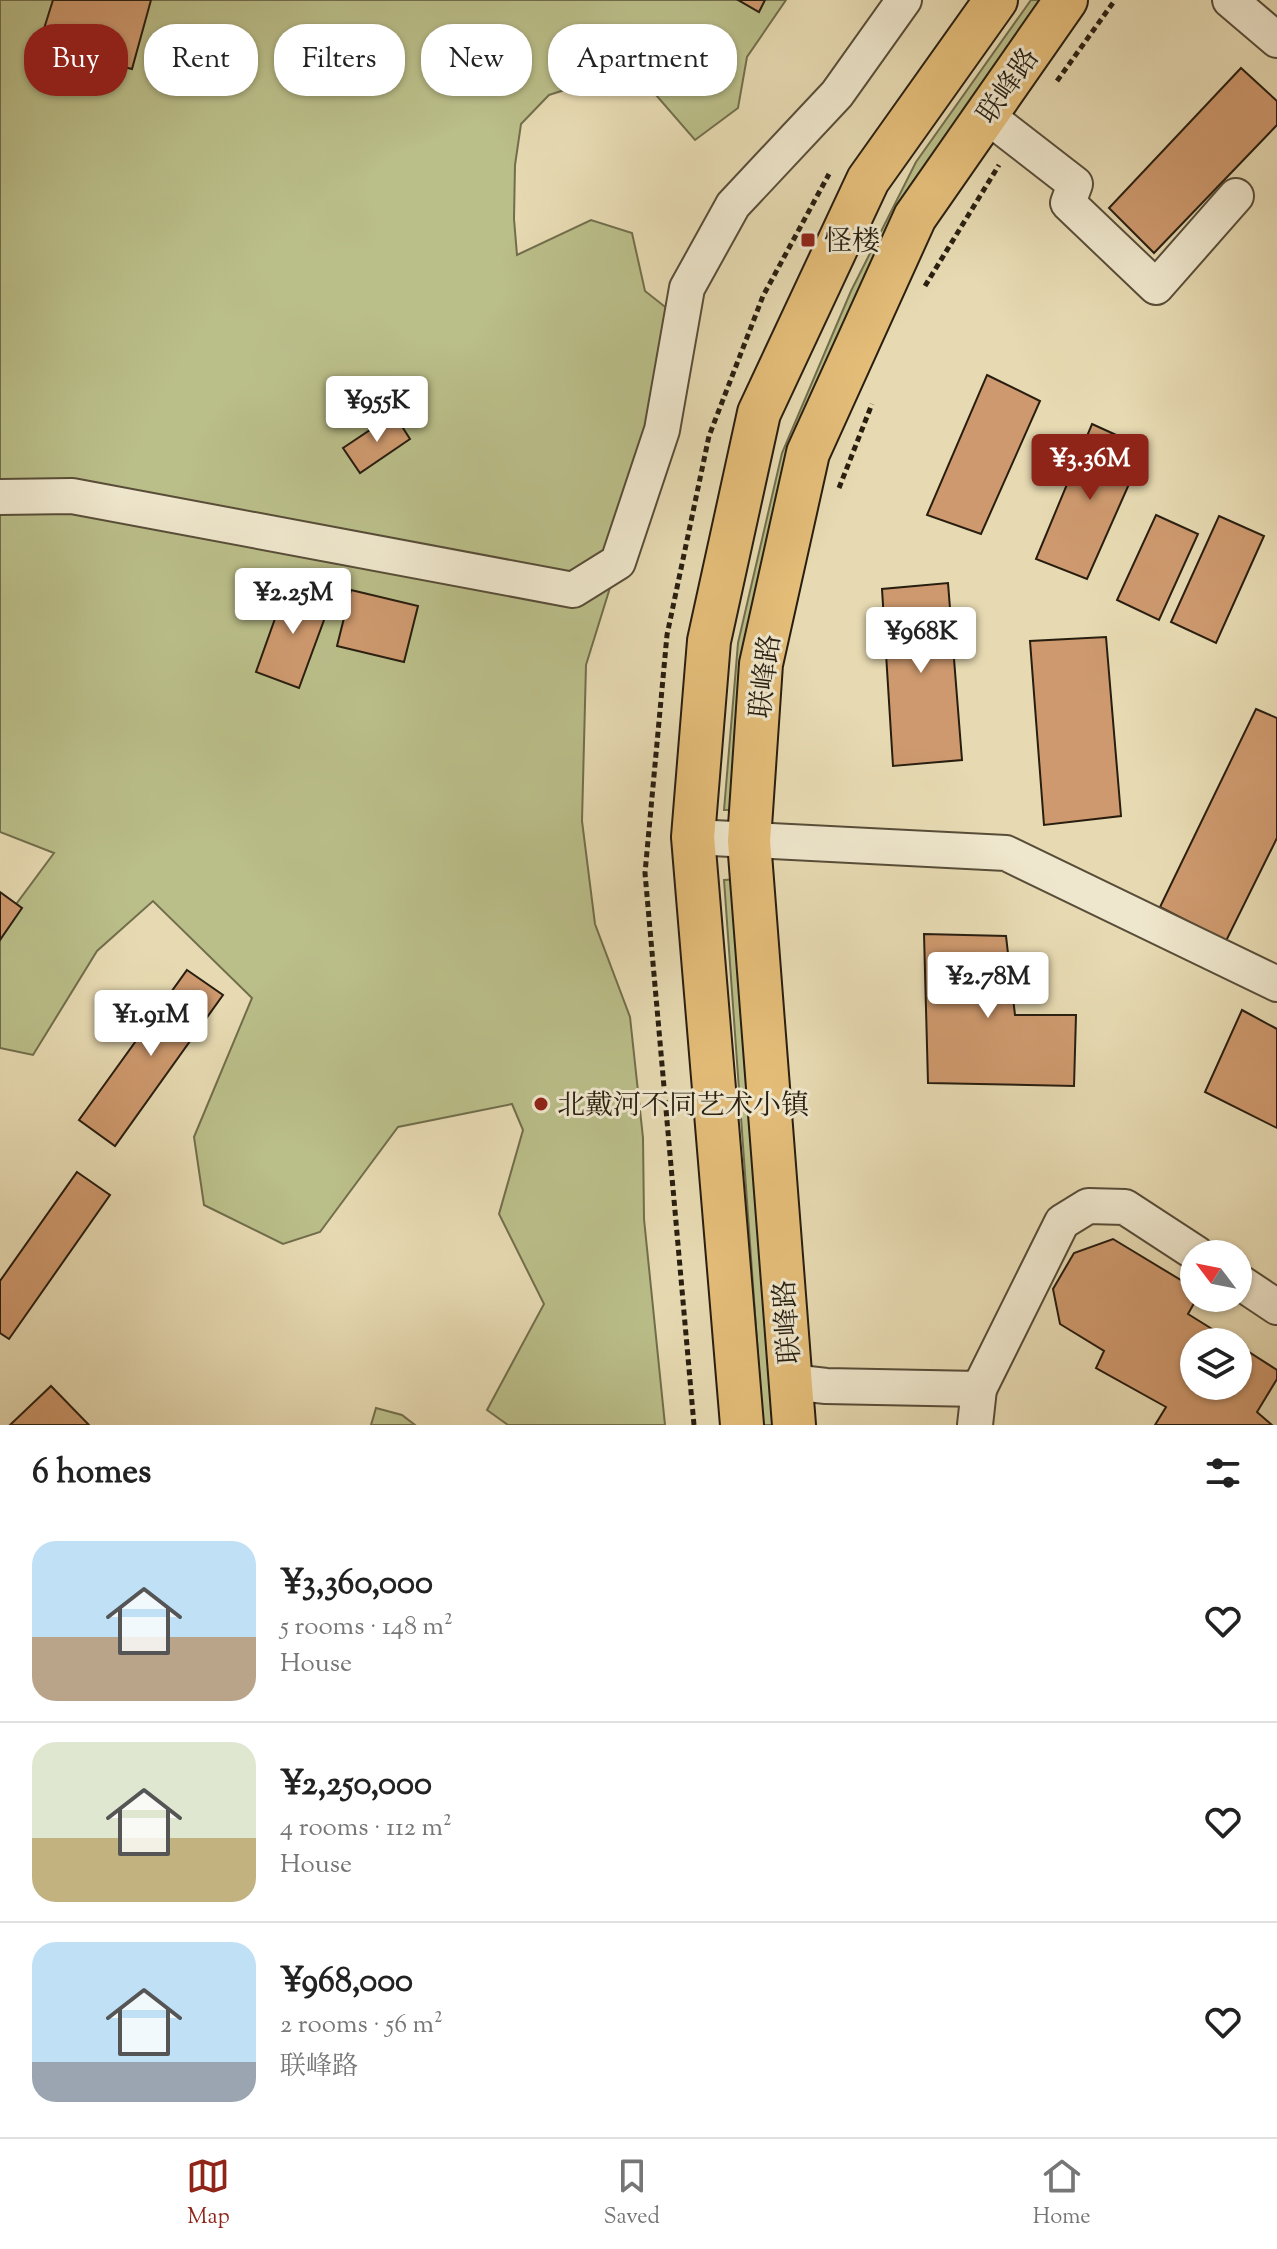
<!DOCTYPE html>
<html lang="en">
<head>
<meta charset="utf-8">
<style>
	:root { --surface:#fff; --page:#f6f6f6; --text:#222; --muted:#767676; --line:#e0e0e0; --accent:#8f2418 }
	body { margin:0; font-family:"Sorts Mill Goudy","Noto Serif SC",serif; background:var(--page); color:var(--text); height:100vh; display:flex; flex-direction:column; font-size:30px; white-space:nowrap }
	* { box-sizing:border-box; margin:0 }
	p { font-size:26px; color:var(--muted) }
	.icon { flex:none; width:44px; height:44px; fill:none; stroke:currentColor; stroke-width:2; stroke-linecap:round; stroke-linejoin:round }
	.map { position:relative; height:1425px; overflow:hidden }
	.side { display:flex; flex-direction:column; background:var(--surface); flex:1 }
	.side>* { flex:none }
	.top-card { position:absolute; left:24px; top:24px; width:800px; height:72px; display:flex; gap:16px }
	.needle { width:52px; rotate:302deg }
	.buttons { position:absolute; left:1180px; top:1240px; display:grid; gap:16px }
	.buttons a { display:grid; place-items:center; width:72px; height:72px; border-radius:50%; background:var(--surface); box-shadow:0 2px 6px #0004; font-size:40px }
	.price { position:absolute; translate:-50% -68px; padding:0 18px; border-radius:8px; background:#fff; color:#222; font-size:26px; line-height:52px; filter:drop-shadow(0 2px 4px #0008) }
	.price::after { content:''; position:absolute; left:50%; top:48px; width:24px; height:18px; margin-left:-12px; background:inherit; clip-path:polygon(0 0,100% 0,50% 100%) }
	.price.selected { background:var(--accent); color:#fff }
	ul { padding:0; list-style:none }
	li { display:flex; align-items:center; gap:24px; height:200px; padding:0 32px }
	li+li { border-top:2px solid var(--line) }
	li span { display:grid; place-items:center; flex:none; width:224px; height:160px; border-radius:24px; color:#555 }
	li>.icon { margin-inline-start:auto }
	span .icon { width:96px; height:96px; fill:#fffc; stroke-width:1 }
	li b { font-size:34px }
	h2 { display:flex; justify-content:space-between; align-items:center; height:96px; padding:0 32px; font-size:34px }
	.pill { padding:0 28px; border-radius:32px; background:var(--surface); box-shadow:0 2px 6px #0004; font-size:28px; line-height:72px }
	.pill.selected { background:var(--accent); color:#fff }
	.dock { display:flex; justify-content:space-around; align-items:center; height:112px; border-top:2px solid var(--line); background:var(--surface); font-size:22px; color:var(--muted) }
	.dock a { display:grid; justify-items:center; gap:4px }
	.dock .selected { color:var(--accent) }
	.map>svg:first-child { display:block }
	.green { fill:#babe89; stroke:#716e4c; stroke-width:2 }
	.building { fill:#ce996e; stroke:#281e10; stroke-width:2 }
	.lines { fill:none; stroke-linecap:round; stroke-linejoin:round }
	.minor-casing { stroke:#584d38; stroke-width:38 }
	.major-casing { stroke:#281e10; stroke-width:46 }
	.path { stroke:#281e10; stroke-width:5; stroke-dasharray:6 4; stroke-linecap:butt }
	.minor { stroke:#efe7cd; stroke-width:34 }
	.major { stroke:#e4bd79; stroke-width:42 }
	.poi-dot { fill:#8f2418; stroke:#efe7cd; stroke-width:3 }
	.labels { text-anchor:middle; stroke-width:6; stroke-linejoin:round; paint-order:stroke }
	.street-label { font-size:28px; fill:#281e10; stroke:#efe7cd }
	.poi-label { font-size:28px; fill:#281e10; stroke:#efe7cd; text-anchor:start }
</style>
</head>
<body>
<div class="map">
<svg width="1277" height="1425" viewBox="0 0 1277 1425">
	<rect width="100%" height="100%" fill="#e7dab2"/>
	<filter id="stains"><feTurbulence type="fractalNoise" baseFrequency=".0025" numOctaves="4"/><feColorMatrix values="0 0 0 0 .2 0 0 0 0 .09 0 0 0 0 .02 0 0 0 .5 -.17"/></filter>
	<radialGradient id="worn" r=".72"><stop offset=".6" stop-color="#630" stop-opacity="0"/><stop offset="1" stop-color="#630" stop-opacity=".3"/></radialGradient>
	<g class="green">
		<path d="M 0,0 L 786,0 L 747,57 L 738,108 L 695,140 L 643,80 L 605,77 L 549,95 L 521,124 L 515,165 L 514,219 L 517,255 L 591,220 L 632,233 L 645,291 L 688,325 L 640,491 L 586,665 L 582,821 L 595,924 L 630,1017 L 643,1138 L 644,1219 L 665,1425 L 508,1425 L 487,1410 L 544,1304 L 499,1214 L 523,1130 L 512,1104 L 398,1127 L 320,1232 L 283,1244 L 204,1205 L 194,1137 L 252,998 L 153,901 L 97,951 L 33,1055 L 0,1048 L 0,926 L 54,853 L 0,832 Z"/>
		<path d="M 1031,0 L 1050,0 L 863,296 L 739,810 L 724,810 L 738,643 L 782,453 L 851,291 L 916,162 Z"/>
		<path d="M 740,879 L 776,1425 L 763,1425 L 724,880 Z"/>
		<path d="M 376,1408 L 402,1415 L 415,1425 L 371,1425 Z"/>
	</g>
	<g class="building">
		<path d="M 53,0 L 151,0 L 132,69 L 75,55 L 42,35 Z"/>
		<path d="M 738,0 L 765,0 L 759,12 Z"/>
		<path d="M 1241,68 L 1277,101 L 1277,125 L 1154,253 L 1109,208 Z"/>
		<path d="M 987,375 L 1040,401 L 981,534 L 927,515 Z"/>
		<path d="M 394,414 L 410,439 L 360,473 L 343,448 Z"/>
		<path d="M 1092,424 L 1145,448 L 1087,579 L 1036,559 Z"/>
		<path d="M 1156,515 L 1198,534 L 1159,620 L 1117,600 Z"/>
		<path d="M 1219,516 L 1264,536 L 1216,643 L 1171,622 Z"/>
		<path d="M 948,583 L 962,760 L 893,766 L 882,589 Z"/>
		<path d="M 287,585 L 331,601 L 299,688 L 256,672 Z"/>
		<path d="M 351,590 L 418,606 L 404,662 L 337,646 Z"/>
		<path d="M 1106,637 L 1121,816 L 1044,825 L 1030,641 Z"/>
		<path d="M 1256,709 L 1277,718 L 1277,838 L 1226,941 L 1160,907 Z"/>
		<path d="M 0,892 L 22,908 L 0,940 Z"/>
		<path d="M 924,934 L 1006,936 L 1015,1015 L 1076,1015 L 1074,1086 L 928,1083 Z"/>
		<path d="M 187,970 L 223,995 L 115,1146 L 79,1120 Z"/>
		<path d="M 1242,1010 L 1277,1029 L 1277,1128 L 1205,1092 Z"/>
		<path d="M 77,1172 L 110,1195 L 9,1339 L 0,1333 L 0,1281 Z"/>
		<path d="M 1113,1239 L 1194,1288 L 1194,1298 L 1197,1298 L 1188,1314 L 1233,1342 L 1194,1342 L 1194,1386 L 1238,1386 L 1238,1345 L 1277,1370 L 1277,1379 L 1257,1412 L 1272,1425 L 1155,1425 L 1166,1407 L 1096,1368 L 1104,1351 L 1060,1324 L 1053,1289 L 1074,1253 Z"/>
		<path d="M 51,1386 L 89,1425 L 10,1425 Z"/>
	</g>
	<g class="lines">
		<g class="minor-casing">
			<g id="minor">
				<path d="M 1230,0 L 1277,40"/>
				<path d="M 986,115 L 1075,184 L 1068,203 L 1156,287 L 1236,196"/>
				<path d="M 0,497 L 72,496 L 573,590 L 618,562 L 662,430 L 687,288 L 733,205 L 837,94 L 904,0"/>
				<path d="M 693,837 L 1006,853 L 1277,984"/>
				<path d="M 1238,1281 L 1277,1307"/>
				<path d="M 791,1382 L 826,1386 L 979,1389 L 1062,1222 L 1088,1206 L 1125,1207 L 1197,1254"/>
				<path d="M 975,1425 L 979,1389"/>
			</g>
		</g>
		<g class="major-casing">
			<g id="major">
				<path d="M 742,1425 L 693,837 L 709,641 L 759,413 L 868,180 L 996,0"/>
				<path d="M 794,1425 L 749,841 L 761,664 L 808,453 L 915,217 L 1066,0"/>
			</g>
		</g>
		<g class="path">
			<path d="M 1057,81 L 1115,0"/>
			<path d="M 925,286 L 999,165"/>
			<path d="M 839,488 L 872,404"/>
			<path d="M 694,1425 L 645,873 L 667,635 L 709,436 L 763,296 L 829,174"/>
		</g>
		<use href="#minor" class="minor"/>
		<use href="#major" class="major"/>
	</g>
	<g class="poi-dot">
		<rect x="800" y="232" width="16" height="16" rx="4"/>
		<circle cx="541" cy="1104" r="8"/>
	</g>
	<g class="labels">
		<g class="street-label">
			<text transform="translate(1007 85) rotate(-55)" y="10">联峰路</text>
			<text transform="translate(764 676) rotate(-83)" y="10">联峰路</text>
			<text transform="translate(786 1322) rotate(-94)" y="10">联峰路</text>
		</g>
		<g class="poi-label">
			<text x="824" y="250">怪楼</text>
			<text x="557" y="1114">北戴河不同艺术小镇</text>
		</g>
	</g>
	<rect width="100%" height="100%" filter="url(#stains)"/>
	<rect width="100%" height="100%" fill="url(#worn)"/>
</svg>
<div class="buttons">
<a><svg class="needle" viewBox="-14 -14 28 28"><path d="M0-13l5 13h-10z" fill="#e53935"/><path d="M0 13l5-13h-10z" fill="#767676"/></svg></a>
<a><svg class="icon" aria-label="layers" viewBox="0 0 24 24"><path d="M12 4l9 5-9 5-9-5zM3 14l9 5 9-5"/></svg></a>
</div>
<b class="price" style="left:377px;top:444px">¥955K</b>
<b class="price selected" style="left:1090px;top:502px">¥3.36M</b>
<b class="price" style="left:293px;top:636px">¥2.25M</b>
<b class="price" style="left:921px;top:675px">¥968K</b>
<b class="price" style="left:988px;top:1020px">¥2.78M</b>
<b class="price" style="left:151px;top:1058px">¥1.91M</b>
<div class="top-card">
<a class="pill selected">Buy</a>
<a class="pill">Rent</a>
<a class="pill">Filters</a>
<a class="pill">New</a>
<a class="pill">Apartment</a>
</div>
</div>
<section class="side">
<h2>6 homes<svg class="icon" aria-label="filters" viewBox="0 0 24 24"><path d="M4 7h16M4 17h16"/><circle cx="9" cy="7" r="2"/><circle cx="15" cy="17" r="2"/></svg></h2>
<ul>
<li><span style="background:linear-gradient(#bfe0f5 60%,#b9a48a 0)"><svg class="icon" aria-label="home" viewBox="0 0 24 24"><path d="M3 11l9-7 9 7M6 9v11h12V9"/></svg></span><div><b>¥3,360,000</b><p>5 rooms · 148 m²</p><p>House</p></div><svg class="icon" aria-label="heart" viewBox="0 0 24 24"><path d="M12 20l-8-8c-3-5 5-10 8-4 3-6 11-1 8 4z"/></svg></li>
<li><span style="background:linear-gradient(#dfe7d0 60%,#c2b280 0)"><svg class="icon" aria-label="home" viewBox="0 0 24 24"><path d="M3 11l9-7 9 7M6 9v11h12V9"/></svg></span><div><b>¥2,250,000</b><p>4 rooms · 112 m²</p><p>House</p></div><svg class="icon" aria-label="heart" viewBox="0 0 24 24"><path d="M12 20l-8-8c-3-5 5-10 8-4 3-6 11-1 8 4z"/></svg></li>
<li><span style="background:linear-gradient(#bfe0f5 75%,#9aa5b1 0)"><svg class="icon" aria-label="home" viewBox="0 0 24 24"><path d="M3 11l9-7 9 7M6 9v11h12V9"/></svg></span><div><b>¥968,000</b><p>2 rooms · 56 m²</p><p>联峰路</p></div><svg class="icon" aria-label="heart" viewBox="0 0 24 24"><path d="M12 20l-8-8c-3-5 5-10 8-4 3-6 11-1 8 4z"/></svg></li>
</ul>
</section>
<nav class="dock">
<a class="selected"><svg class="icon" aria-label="map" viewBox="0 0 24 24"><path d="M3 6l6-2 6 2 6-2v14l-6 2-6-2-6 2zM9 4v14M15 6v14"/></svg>Map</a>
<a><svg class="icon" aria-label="saved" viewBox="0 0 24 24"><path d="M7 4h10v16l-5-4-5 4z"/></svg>Saved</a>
<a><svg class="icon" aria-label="home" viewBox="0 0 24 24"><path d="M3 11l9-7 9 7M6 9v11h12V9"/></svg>Home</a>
</nav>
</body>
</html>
